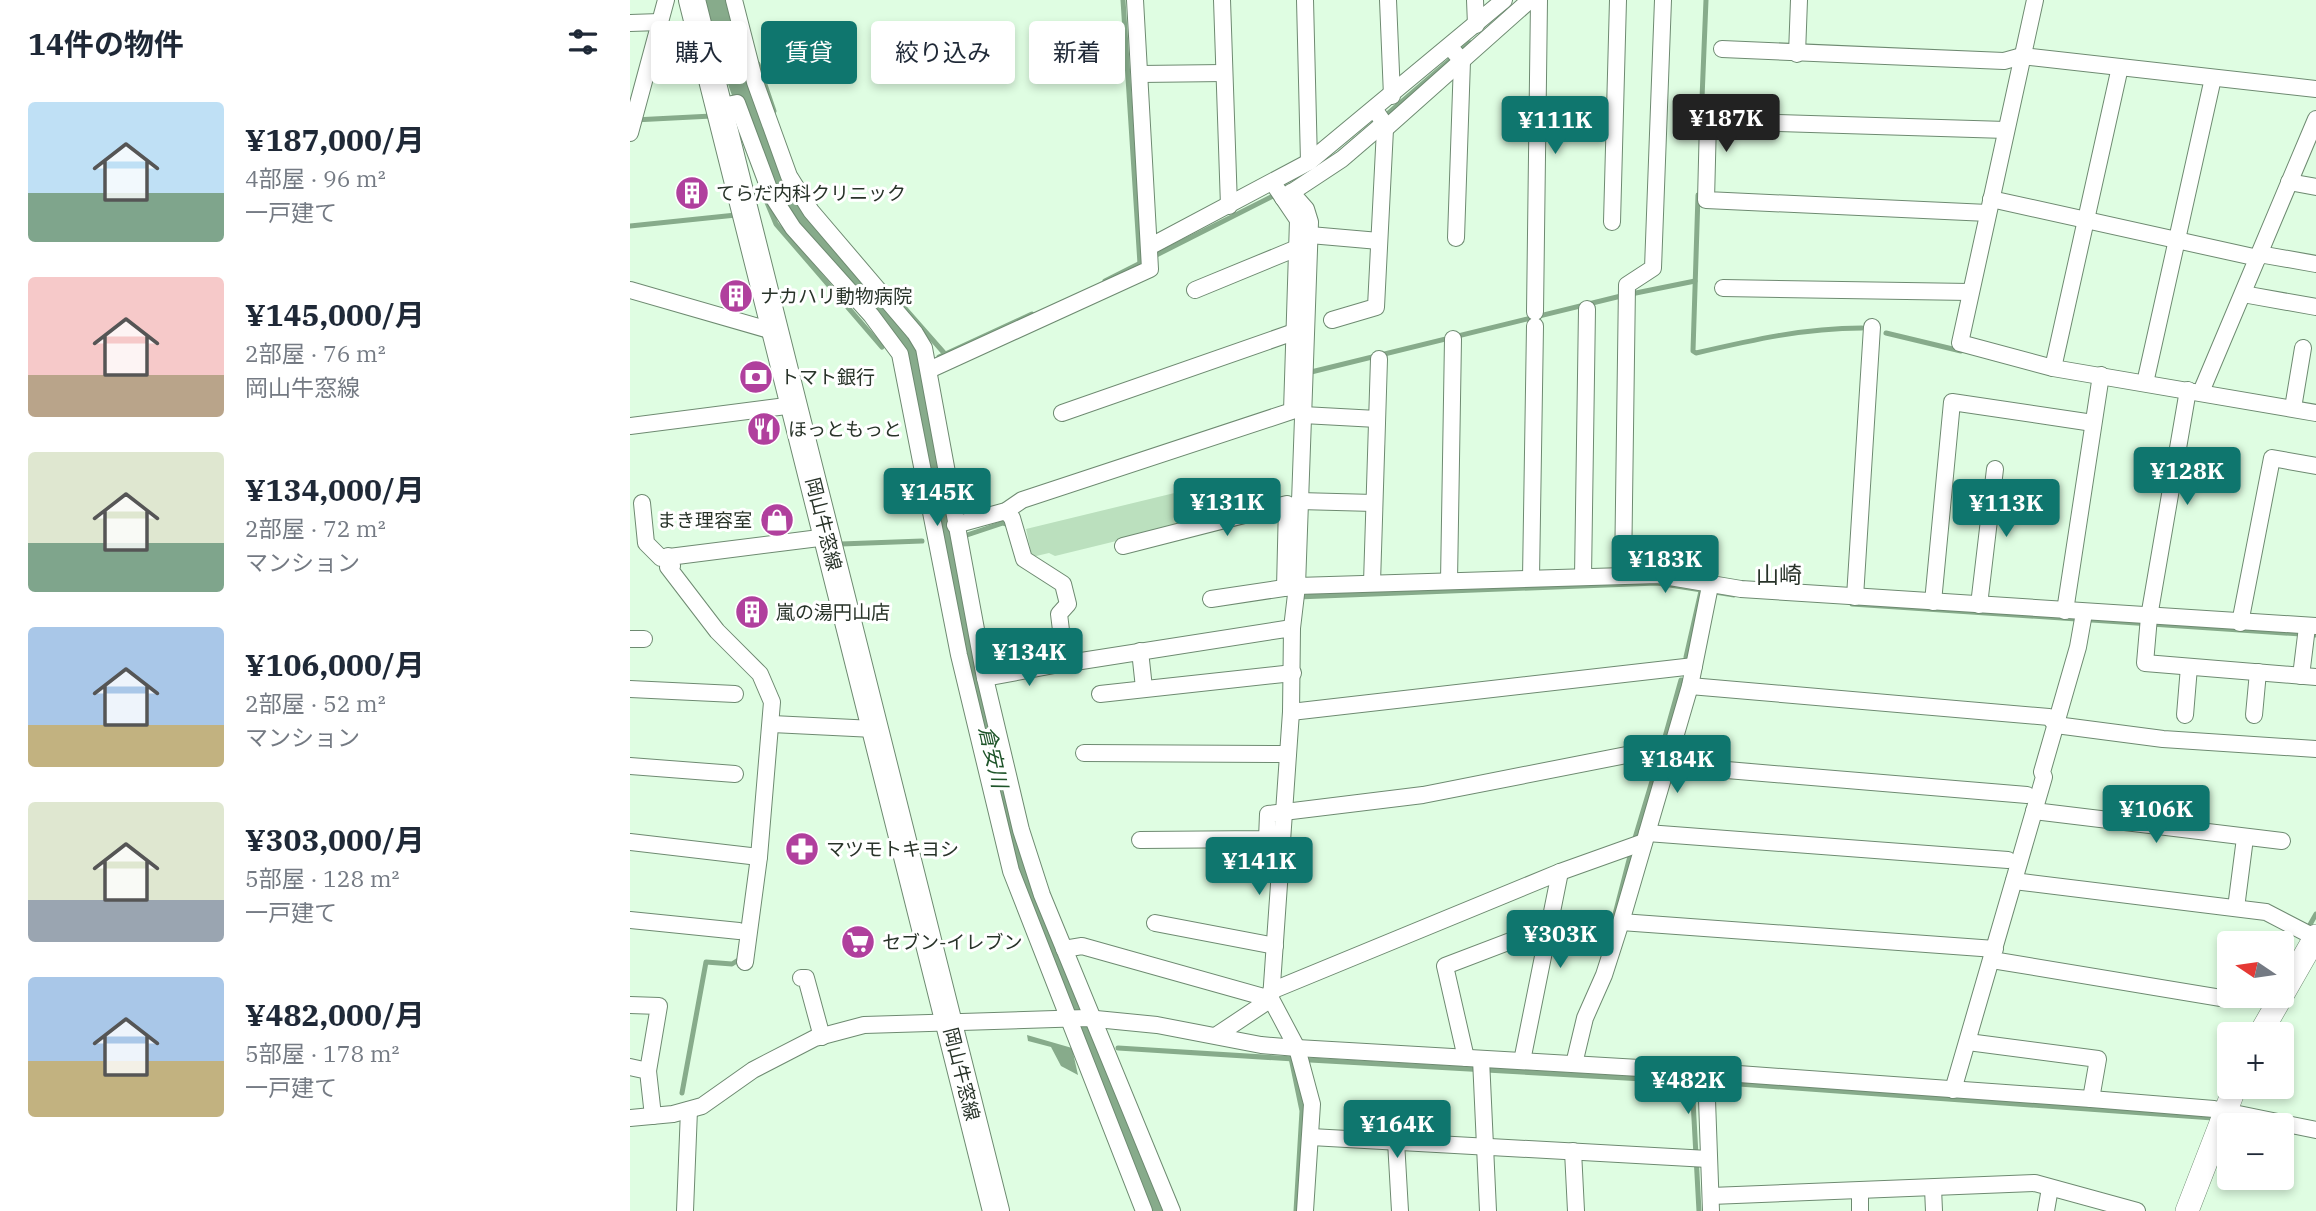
<!DOCTYPE html>
<html lang="ja">
<head>
<meta charset="utf-8">
<style>
	:root { --surface:#fff; --page:#f6f6f7; --text:#1f2937; --muted:#747a83; --accent:#0f766e }
	body { margin:0; font-family:"IBM Plex Serif","Noto Sans JP",serif; background:var(--page); color:var(--text); height:100vh; display:flex; flex-direction:column; font-size:26px; white-space:nowrap }
	* { box-sizing:border-box; margin:0 }
	p { font-size:23px; color:var(--muted) }
	.icon { flex:none; width:38px; height:38px; fill:none; stroke:currentColor; stroke-width:2; stroke-linecap:round; stroke-linejoin:round }
	.map { position:relative; flex:1; overflow:hidden }
	.details { display:flex; flex-direction:column; background:var(--surface); width:630px }
	.details>* { flex:none }
	.top-card { position:absolute; left:21px; top:21px; width:665px; height:63px; display:flex; gap:14px }
	.needle { width:46px; rotate:283deg }
	.fabs { position:absolute; left:1587px; top:931px; display:grid; gap:14px }
	.fabs a { display:grid; place-items:center; width:77px; height:77px; border-radius:7px; background:var(--surface); box-shadow:0 4px 10px #0003; font-size:35px }
	.price { position:absolute; translate:-50% -60px; padding:0 16px; border-radius:7px; background:var(--accent); color:#fff; font-size:23px; line-height:46px; filter:drop-shadow(0 2px 4px #0008) }
	.price::after { content:''; position:absolute; left:50%; top:42px; width:21px; height:16px; margin-left:-10px; background:inherit; clip-path:polygon(0 0,100% 0,50% 100%) }
	.price.selected { background:#222; color:#fff }
	ul { padding:0; list-style:none }
	li { display:flex; align-items:center; gap:21px; height:175px; padding:0 28px }
	li span { display:grid; place-items:center; flex:none; width:196px; height:140px; border-radius:7px; color:#555 }
	li>.icon { margin-inline-start:auto }
	span .icon { width:84px; height:84px; fill:#fffc; stroke-width:1 }
	li b { font-size:30px }
	h2 { display:flex; justify-content:space-between; align-items:center; height:84px; padding:0 28px; font-size:30px }
	.pill { padding:0 24px; border-radius:7px; background:var(--surface); box-shadow:0 4px 10px #0003; font-size:24px; line-height:63px }
	.pill.selected { background:var(--accent); color:#fff }
	main { display:flex; flex:1; min-height:0 }
	.map>svg:first-child { display:block }
	.green { fill:#bbe0be }
	.water { fill:#87ab8b }
	.lines { fill:none; stroke-linecap:round; stroke-linejoin:round }
	.stream { stroke:#87ab8b; stroke-width:5 }
	.river { stroke:#87ab8b; stroke-width:30 }
	.minor-casing { stroke:#6e8a71; stroke-width:18 }
	.secondary-casing { stroke:#6e8a71; stroke-width:24 }
	.primary-casing { stroke:#6e8a71; stroke-width:28 }
	.minor { stroke:#fff; stroke-width:16 }
	.secondary { stroke:#fff; stroke-width:23 }
	.primary { stroke:#fff; stroke-width:26 }
	.labels { text-anchor:middle; stroke-width:6; stroke-linejoin:round; paint-order:stroke }
	.poi-label { font-size:19px; fill:#283329; stroke:#fff; text-anchor:start }
	.street-label { font-size:19px; fill:#283329; stroke:#fff }
	.water-label { font-size:21px; font-style:italic; fill:#1e5429; stroke:#fff }
	.quarter-label { font-size:23px; fill:#283329; stroke:#fff }
</style>
</head>
<body>
<main>
<section class="details">
<h2>14件の物件<svg class="icon" aria-label="filters" viewBox="0 0 24 24"><path d="M4 7h16M4 17h16"/><circle cx="9" cy="7" r="2"/><circle cx="15" cy="17" r="2"/></svg></h2>
<ul>
<li><span style="background:linear-gradient(#bfe0f5 65%,#7fa58c 0)"><svg class="icon" aria-label="home" viewBox="0 0 24 24"><path d="M3 11l9-7 9 7M6 9v11h12V9"/></svg></span><div><b>¥187,000/月</b><p>4部屋 · 96 m²</p><p>一戸建て</p></div></li>
<li><span style="background:linear-gradient(#f6c9c9 70%,#b9a48a 0)"><svg class="icon" aria-label="home" viewBox="0 0 24 24"><path d="M3 11l9-7 9 7M6 9v11h12V9"/></svg></span><div><b>¥145,000/月</b><p>2部屋 · 76 m²</p><p>岡山牛窓線</p></div></li>
<li><span style="background:linear-gradient(#dfe7d0 65%,#7fa58c 0)"><svg class="icon" aria-label="home" viewBox="0 0 24 24"><path d="M3 11l9-7 9 7M6 9v11h12V9"/></svg></span><div><b>¥134,000/月</b><p>2部屋 · 72 m²</p><p>マンション</p></div></li>
<li><span style="background:linear-gradient(#a9c7e8 70%,#c2b280 0)"><svg class="icon" aria-label="home" viewBox="0 0 24 24"><path d="M3 11l9-7 9 7M6 9v11h12V9"/></svg></span><div><b>¥106,000/月</b><p>2部屋 · 52 m²</p><p>マンション</p></div></li>
<li><span style="background:linear-gradient(#dfe7d0 70%,#9aa5b1 0)"><svg class="icon" aria-label="home" viewBox="0 0 24 24"><path d="M3 11l9-7 9 7M6 9v11h12V9"/></svg></span><div><b>¥303,000/月</b><p>5部屋 · 128 m²</p><p>一戸建て</p></div></li>
<li><span style="background:linear-gradient(#a9c7e8 60%,#c2b280 0)"><svg class="icon" aria-label="home" viewBox="0 0 24 24"><path d="M3 11l9-7 9 7M6 9v11h12V9"/></svg></span><div><b>¥482,000/月</b><p>5部屋 · 178 m²</p><p>一戸建て</p></div></li>
</ul>
</section>
<div class="map">
<svg width="1686" height="1211" viewBox="0 0 1686 1211">
	<rect width="100%" height="100%" fill="#dffde2"/>
	<path class="green" d="M 594,481 L 601,513 L 425,556 L 419,553 L 402,557 L 396,529 Z"/>
	<path class="water" d="M 397,1035 L 442,1048 L 448,1075 L 431,1066 L 421,1047 L 398,1041 Z"/>
	<g class="lines">
		<g class="stream">
			<path d="M 493,0 L 510,264"/>
			<path d="M 128,64 L 144,111"/>
			<path d="M 754,117 L 840,43"/>
			<path d="M 4,120 L 82,116"/>
			<path d="M 1071,123 L 1076,0"/>
			<path d="M 133,193 L 146,224 L 252,347"/>
			<path d="M 1068,195 L 1063,351 L 1066,353 C 1122,340 1174,328 1232,328"/>
			<path d="M 0,226 L 106,215"/>
			<path d="M 475,281 L 647,194"/>
			<path d="M 264,296 L 315,354"/>
			<path d="M 1256,333 L 1331,351"/>
			<path d="M 309,357 L 402,314"/>
			<path d="M 677,373 L 991,296 L 1065,281"/>
			<path d="M 334,536 L 373,523 L 380,525"/>
			<path d="M 312,541 L 321,539"/>
			<path d="M 211,544 L 292,541"/>
			<path d="M 667,597 L 1027,583 L 1104,595"/>
			<path d="M 1222,604 L 1686,635"/>
			<path d="M 1056,657 L 1071,591"/>
			<path d="M 1035,737 L 1051,680"/>
			<path d="M 1005,838 L 1029,758"/>
			<path d="M 984,918 L 1000,856"/>
			<path d="M 1677,930 L 1686,914"/>
			<path d="M 488,1048 L 664,1059"/>
			<path d="M 661,1058 L 672,1111 L 666,1211"/>
			<path d="M 680,1060 L 1066,1082"/>
			<path d="M 1062,1082 L 1069,1211"/>
			<path d="M 1095,1083 L 1583,1118"/>
			<path d="M 52,1093 L 76,962 L 102,964 L 110,959"/>
		</g>
		<path class="river" d="M 89,0 L 112,79 L 151,187 L 166,215 L 275,341 L 282,356 C 316,537 344,722 400,898 L 529,1211"/>
		<g class="minor-casing">
			<g id="minor">
				<path d="M 104,0 L 125,82 L 159,176 L 181,211 L 285,333 L 294,348 L 355,678 L 391,830 L 412,895 L 542,1211"/>
				<path d="M 592,0 L 599,206"/>
				<path d="M 675,0 L 679,162"/>
				<path d="M 758,0 L 762,96"/>
				<path d="M 845,0 L 846,25"/>
				<path d="M 1405,0 L 1330,343 L 1423,368 L 1686,413"/>
				<path d="M 0,23 L 30,22"/>
				<path d="M 820,47 L 832,61 L 826,238"/>
				<path d="M 1092,49 L 1374,61 L 1392,56 L 1686,89"/>
				<path d="M 1167,54 L 1169,0"/>
				<path d="M 510,74 L 594,73"/>
				<path d="M 88,107 L 107,103 L 141,194 L 163,228 L 241,315 L 270,354 L 329,655 L 381,871 L 514,1211"/>
				<path d="M 755,129 L 900,0"/>
				<path d="M 0,133 L 36,0"/>
				<path d="M 1659,182 L 1686,187"/>
				<path d="M 661,192 L 676,209 L 680,222 L 667,586 L 662,628"/>
				<path d="M 653,198 L 712,159 L 754,123"/>
				<path d="M 1361,199 L 1628,258"/>
				<path d="M 1358,213 L 1076,200 L 1078,121 L 1376,130"/>
				<path d="M 982,222 L 988,0"/>
				<path d="M 680,235 L 749,241"/>
				<path d="M 519,247 L 679,162 L 874,0"/>
				<path d="M 1629,254 L 1686,264"/>
				<path d="M 1093,288 L 1340,292"/>
				<path d="M 0,290 L 146,332"/>
				<path d="M 565,290 L 667,248"/>
				<path d="M 1613,294 L 1686,307"/>
				<path d="M 905,312 L 909,0"/>
				<path d="M 702,320 L 746,307 L 755,129 L 754,123 L 745,110"/>
				<path d="M 1423,368 L 1490,67"/>
				<path d="M 299,370 L 520,269 L 505,0"/>
				<path d="M 1515,383 L 1583,78"/>
				<path d="M 1558,390 L 1519,617 L 1515,663 L 1686,677"/>
				<path d="M 1571,392 L 1686,119"/>
				<path d="M 1663,408 L 1673,348"/>
				<path d="M 432,413 L 664,332"/>
				<path d="M 673,415 L 747,419"/>
				<path d="M 0,426 L 164,405"/>
				<path d="M 669,501 L 744,503"/>
				<path d="M 12,503 L 16,543 L 31,558 L 197,537"/>
				<path d="M 325,525 L 376,511 L 392,500 L 662,411 L 668,220 L 643,183"/>
				<path d="M 493,546 L 657,504 L 655,588"/>
				<path d="M 38,556 L 42,566 L 38,567 L 87,631 L 130,674 L 142,702 L 129,857 L 115,962"/>
				<path d="M 993,575 L 997,285 L 1023,268 L 1033,0"/>
				<path d="M 953,577 L 957,309"/>
				<path d="M 901,578 L 905,326"/>
				<path d="M 819,581 L 823,339"/>
				<path d="M 742,583 L 749,359"/>
				<path d="M 1225,597 L 1242,327"/>
				<path d="M 581,599 L 667,586 L 1028,575 L 1111,589 L 1686,626"/>
				<path d="M 1303,602 L 1322,402 L 1463,423"/>
				<path d="M 1349,605 L 1365,469"/>
				<path d="M 1435,611 L 1471,375"/>
				<path d="M 1610,623 L 1642,458 L 1686,466"/>
				<path d="M 0,639 L 14,639"/>
				<path d="M 510,651 L 514,688"/>
				<path d="M 445,662 L 662,628 L 661,712 L 641,999 L 667,1048 L 682,1104 L 675,1211"/>
				<path d="M 1671,676 L 1677,627"/>
				<path d="M 355,678 L 435,663 L 429,614 L 438,604 L 433,584 L 394,559 L 382,518 L 376,511"/>
				<path d="M 1060,686 L 1419,717 L 1426,725 L 1533,739 L 1686,749"/>
				<path d="M 0,689 L 105,694"/>
				<path d="M 470,694 L 663,673"/>
				<path d="M 661,712 L 1064,666"/>
				<path d="M 1555,715 L 1559,667"/>
				<path d="M 1624,715 L 1628,672"/>
				<path d="M 142,724 L 244,729"/>
				<path d="M 454,753 L 658,754"/>
				<path d="M 1037,765 L 1397,795"/>
				<path d="M 0,766 L 105,774"/>
				<path d="M 1404,811 L 1652,841"/>
				<path d="M 1017,833 L 1378,860"/>
				<path d="M 510,840 L 637,839 L 638,814 L 793,795 L 1042,746"/>
				<path d="M 0,842 L 129,857"/>
				<path d="M 1384,881 L 1636,912 L 1686,938"/>
				<path d="M 1606,908 L 1615,838"/>
				<path d="M 0,920 L 109,931"/>
				<path d="M 991,922 L 1365,949"/>
				<path d="M 525,923 L 645,946"/>
				<path d="M 434,949 L 452,946 L 641,999"/>
				<path d="M 1362,960 L 1597,999"/>
				<path d="M 171,978 L 176,978 L 192,1037"/>
				<path d="M 641,991 L 930,872 L 1014,842"/>
				<path d="M 0,1005 L 29,1006 L 18,1071"/>
				<path d="M 587,1035 L 641,999"/>
				<path d="M 1338,1042 L 1468,1059 L 1461,1099"/>
				<path d="M 836,1058 L 815,966 L 920,926"/>
				<path d="M 851,1059 L 858,1211"/>
				<path d="M 892,1061 L 930,872"/>
				<path d="M 944,1064 L 955,1018 L 974,975 L 991,922 L 1060,686 L 1080,586"/>
				<path d="M 0,1067 L 18,1071 L 23,1116"/>
				<path d="M 1076,1072 L 1081,1211"/>
				<path d="M 1323,1090 L 1414,777 L 1412,772 L 1448,647 L 1454,613"/>
				<path d="M 0,1118 L 43,1114 L 72,1106 L 123,1070 L 185,1038 L 234,1025 L 456,1018 L 527,1025 L 631,1045 L 667,1048 L 1095,1073 L 1461,1099 L 1584,1109 L 1686,1130"/>
				<path d="M 681,1137 L 1078,1159"/>
				<path d="M 766,1141 L 770,1211"/>
				<path d="M 943,1151 L 946,1211"/>
				<path d="M 1303,1188 L 1304,1211"/>
				<path d="M 1230,1192 L 1230,1211"/>
				<path d="M 1081,1196 L 1405,1183 L 1507,1211"/>
				<path d="M 55,1211 L 59,1110"/>
				<path d="M 1416,1211 L 1420,1188"/>
			</g>
		</g>
		<g class="secondary-casing">
			<g id="secondary">
				<path d="M 1630,1034 L 1686,936"/>
				<path d="M 1557,1211 L 1605,1087"/>
			</g>
		</g>
		<g class="primary-casing">
			<path id="primary" d="M 62,0 L 366,1211"/>
		</g>
		<use href="#minor" class="minor"/>
		<use href="#secondary" class="secondary"/>
		<use href="#primary" class="primary"/>
	</g>
	<defs>
		<g id="building-disc" transform="scale(1.75)"><circle r="9.5" fill="#b0409d" stroke="#fff"/><path d="M-4-6H4V6H1V3H-1V6H-4ZM-2.5-4.3h1.7v1.8h-1.7ZM.8-4.3h1.7v1.8H.8ZM-2.5-1h1.7V.8h-1.7ZM.8-1h1.7V.8H.8Z" fill="#fff"/></g>
		<g id="bank-disc" transform="scale(1.75)"><circle r="9.5" fill="#b0409d" stroke="#fff"/><path d="M-6-4H6V4H-6ZM0-2.3a2.3 2.3 0 1 0 0 4.6a2.3 2.3 0 1 0 0-4.6Z" fill="#fff"/></g>
		<g id="restaurant-disc" transform="scale(1.75)"><circle r="9.5" fill="#b0409d" stroke="#fff"/><path d="M-5-6h1v4h1v-4h1v4h1v-4h1v5L-1.5 .5V6h-2V.5L-5-1ZM5-6V6H3V1.5H1.5Q1.5-4 5-6Z" fill="#fff"/></g>
		<g id="shop-disc" transform="scale(1.75)"><circle r="9.5" fill="#b0409d" stroke="#fff"/><path d="M-5-2.5h2.3a2.7 3.5 0 0 1 5.4 0H5L5.5 6h-11ZM-1.5-2.5h3a1.5 2.3 0 0 0-3 0Z" fill="#fff"/></g>
		<g id="pharmacy-disc" transform="scale(1.75)"><circle r="9.5" fill="#b0409d" stroke="#fff"/><path d="M-2-6h4v4h4v4h-4v4h-4v-4h-4v-4h4Z" fill="#fff"/></g>
		<g id="supermarket-disc" transform="scale(1.75)"><circle r="9.5" fill="#b0409d" stroke="#fff"/><path d="M-6-5.5h2.5l.6 2H6L4.5 2H-2.5L-4.4-4H-6ZM-1.5 3.2a1.3 1.3 0 1 0 .1 0ZM3 3.2a1.3 1.3 0 1 0 .1 0Z" fill="#fff"/></g>
	</defs>
	<g fill-rule="evenodd">
		<use href="#building-disc" x="62" y="193"/>
		<use href="#building-disc" x="106" y="296"/>
		<use href="#bank-disc" x="126" y="377"/>
		<use href="#restaurant-disc" x="134" y="429"/>
		<use href="#shop-disc" x="147" y="520"/>
		<use href="#building-disc" x="122" y="612"/>
		<use href="#pharmacy-disc" x="172" y="849"/>
		<use href="#supermarket-disc" x="228" y="942"/>
	</g>
	<g class="labels">
		<g class="poi-label">
			<text x="86" y="200">てらだ内科クリニック</text>
			<text x="130" y="303">ナカハリ動物病院</text>
			<text x="150" y="384">トマト銀行</text>
			<text x="158" y="436">ほっともっと</text>
			<text x="122" y="527" text-anchor="end">まき理容室</text>
			<text x="146" y="619">嵐の湯円山店</text>
			<text x="196" y="856">マツモトキヨシ</text>
			<text x="252" y="949">セブン-イレブン</text>
		</g>
		<g class="street-label">
			<text transform="translate(194 524) rotate(76)" y="7">岡山牛窓線</text>
			<text transform="translate(332 1074) rotate(76)" y="7">岡山牛窓線</text>
		</g>
		<g class="water-label">
			<text transform="translate(363 757) rotate(77)" y="7">倉安川</text>
		</g>
		<g class="quarter-label">
			<text x="1149" y="583">山崎</text>
		</g>
	</g>
</svg>
<div class="fabs">
<a><svg class="needle" viewBox="-14 -14 28 28"><path d="M0-13l5 13h-10z" fill="#e53935"/><path d="M0 13l5-13h-10z" fill="#747a83"/></svg></a>
<a>+</a>
<a>−</a>
</div>
<b class="price selected" style="left:1096px;top:154px">¥187K</b>
<b class="price" style="left:925px;top:156px">¥111K</b>
<b class="price" style="left:1557px;top:507px">¥128K</b>
<b class="price" style="left:307px;top:528px">¥145K</b>
<b class="price" style="left:597px;top:538px">¥131K</b>
<b class="price" style="left:1376px;top:539px">¥113K</b>
<b class="price" style="left:1035px;top:595px">¥183K</b>
<b class="price" style="left:399px;top:688px">¥134K</b>
<b class="price" style="left:1047px;top:795px">¥184K</b>
<b class="price" style="left:1526px;top:845px">¥106K</b>
<b class="price" style="left:629px;top:897px">¥141K</b>
<b class="price" style="left:930px;top:970px">¥303K</b>
<b class="price" style="left:1058px;top:1116px">¥482K</b>
<b class="price" style="left:767px;top:1160px">¥164K</b>
<div class="top-card">
<a class="pill">購入</a>
<a class="pill selected">賃貸</a>
<a class="pill">絞り込み</a>
<a class="pill">新着</a>
</div>
</div>
</main>
</body>
</html>
